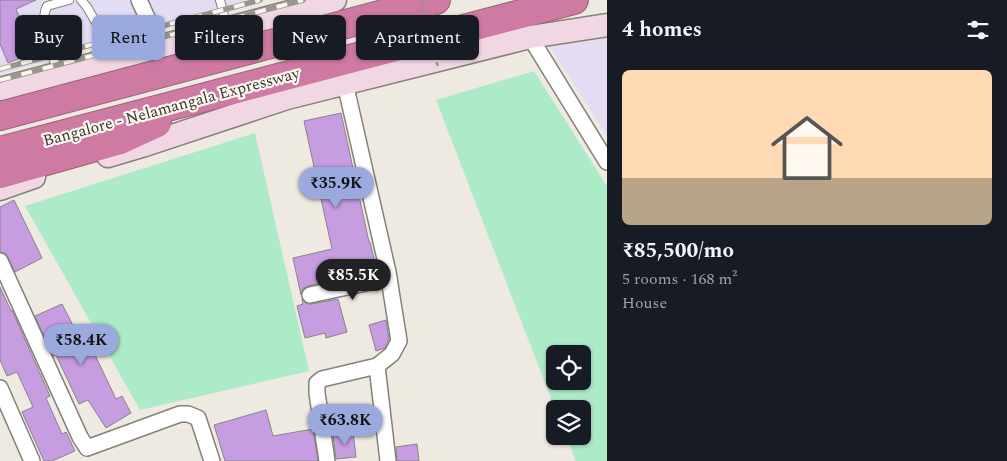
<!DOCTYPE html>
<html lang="en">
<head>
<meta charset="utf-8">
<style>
	:root { --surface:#171b24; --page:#20242c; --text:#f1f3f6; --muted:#9ea1a6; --line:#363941; --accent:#9aaadf }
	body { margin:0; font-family:Spectral,serif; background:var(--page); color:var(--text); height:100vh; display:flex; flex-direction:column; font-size:19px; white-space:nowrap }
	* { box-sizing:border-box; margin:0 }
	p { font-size:16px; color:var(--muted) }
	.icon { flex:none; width:28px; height:28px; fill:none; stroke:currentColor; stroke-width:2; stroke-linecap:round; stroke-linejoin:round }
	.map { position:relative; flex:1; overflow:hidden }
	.panel { display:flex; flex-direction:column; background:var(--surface); width:400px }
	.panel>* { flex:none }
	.top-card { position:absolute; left:15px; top:15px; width:475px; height:45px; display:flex; gap:10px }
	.tools { position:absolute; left:546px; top:345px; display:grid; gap:10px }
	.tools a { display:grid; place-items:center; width:45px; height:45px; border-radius:8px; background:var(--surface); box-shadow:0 1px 4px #0004; font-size:25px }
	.price { position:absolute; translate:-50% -42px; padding:0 11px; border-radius:18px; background:var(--accent); color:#111; font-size:16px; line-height:32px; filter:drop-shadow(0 1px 2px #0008) }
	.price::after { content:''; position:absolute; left:50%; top:30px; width:15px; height:11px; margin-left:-8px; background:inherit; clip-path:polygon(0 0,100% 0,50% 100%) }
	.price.current { background:#222; color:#fff }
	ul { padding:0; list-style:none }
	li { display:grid; align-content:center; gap:10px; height:265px; padding:0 15px }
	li+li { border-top:1px solid var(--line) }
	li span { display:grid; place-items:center; height:155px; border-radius:8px; color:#555 }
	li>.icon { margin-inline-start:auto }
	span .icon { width:90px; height:90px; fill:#fffc; stroke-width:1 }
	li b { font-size:21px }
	h2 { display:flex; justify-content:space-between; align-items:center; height:60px; padding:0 15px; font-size:21px }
	.tag { padding:0 18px; border-radius:8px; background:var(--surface); box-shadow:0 1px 4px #0004; font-size:18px; line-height:45px }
	.tag.current { background:var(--accent); color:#111 }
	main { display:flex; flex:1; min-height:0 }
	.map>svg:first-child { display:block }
	.industrial { fill:#e3dcf2 }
	.green { fill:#adeac8; fill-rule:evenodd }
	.building { fill:#c79de2; stroke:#87838a }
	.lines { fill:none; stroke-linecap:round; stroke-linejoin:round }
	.lane-casing { stroke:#858078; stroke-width:10 }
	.street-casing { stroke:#858078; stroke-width:18 }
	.secondary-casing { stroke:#858078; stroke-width:25 }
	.highway-casing { stroke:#99627b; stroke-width:30 }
	.lane { stroke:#fff; stroke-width:8 }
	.street { stroke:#fff; stroke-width:15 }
	.secondary { stroke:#f0d7e3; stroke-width:22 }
	.highway { stroke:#ce7aa2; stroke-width:28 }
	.rail-casing { stroke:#999690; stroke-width:5.5 }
	.rail { stroke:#fcf7ee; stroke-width:4; stroke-dasharray:11; stroke-linecap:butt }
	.path-bridge { stroke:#96938d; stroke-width:2.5; stroke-dasharray:4 4; stroke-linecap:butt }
	.labels { text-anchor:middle; stroke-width:4.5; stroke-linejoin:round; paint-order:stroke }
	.street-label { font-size:16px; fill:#373532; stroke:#fcf7ee }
</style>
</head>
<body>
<main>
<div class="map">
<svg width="607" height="461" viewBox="0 0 607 461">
	<rect width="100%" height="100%" fill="#efeae1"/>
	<g class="industrial">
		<path d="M 0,0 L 246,0 L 0,75 Z"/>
		<path d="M 607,33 L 607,136 L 547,43 Z"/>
	</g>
	<g class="green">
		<path d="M 534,71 L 607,186 L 607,461 L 576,461 L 566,436 L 582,436 L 582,409 L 555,409 L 436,100 ZM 555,354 L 582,354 L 582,381 L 555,381 Z"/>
		<path d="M 255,133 L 309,371 L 140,410 L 25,206 Z"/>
	</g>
	<g class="building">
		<path d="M 0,0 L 36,0 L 16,9 L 34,52 L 8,63 L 0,44 Z"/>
		<path d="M 341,113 L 369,242 L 370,242 L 377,271 L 308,286 L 303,288 L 301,295 L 293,258 L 332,249 L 304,121 Z"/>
		<path d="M 14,200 L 42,258 L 15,272 L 8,257 L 5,253 L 0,252 L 0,207 Z"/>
		<path d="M 0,287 L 11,311 L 12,310 L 50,396 L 46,398 L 62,434 L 66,432 L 75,451 L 52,461 L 44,461 L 22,412 L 33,407 L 17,372 L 7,376 L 0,360 Z"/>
		<path d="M 302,299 L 307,304 L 311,304 L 338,299 L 347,332 L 326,338 L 325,333 L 305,338 L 297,306 L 303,304 Z"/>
		<path d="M 62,304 L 79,337 L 85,334 L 116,399 L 122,396 L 131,413 L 106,428 L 88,400 L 79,404 L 56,355 L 53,356 L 35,316 Z"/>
		<path d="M 386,320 L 389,339 L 385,348 L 376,351 L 369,325 Z"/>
		<path d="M 266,410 L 273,436 L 313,429 L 318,461 L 225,461 L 214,425 Z"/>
		<path d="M 353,432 L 356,457 L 336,459 L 333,435 Z"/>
		<path d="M 417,444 L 419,461 L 397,461 L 396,447 Z"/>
	</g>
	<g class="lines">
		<g class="lane-casing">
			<g id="lane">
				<path d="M 81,0 L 87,7 L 115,55"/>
				<path d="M 220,0 L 227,27"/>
				<path d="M 58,72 C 52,52 38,25 47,6 L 69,0"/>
			</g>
		</g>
		<g class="street-casing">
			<g id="street">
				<path d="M 139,0 L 160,46"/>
				<path d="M 530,37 L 607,162"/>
				<path d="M 0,261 L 80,437 L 87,448 L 180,414 L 188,414 L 198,418 L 212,461"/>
				<path d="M 310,295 L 389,278"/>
				<path d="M 377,366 L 388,461"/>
				<path d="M 0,388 L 32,461"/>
				<path d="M 327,461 L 317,393 L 317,383 L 322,379 L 377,366 L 392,354 L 399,341 L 388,272 L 345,83"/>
			</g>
		</g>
		<g class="secondary-casing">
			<g id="secondary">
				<path d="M 0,89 L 335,0"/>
				<path d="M 108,156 L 145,145 L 287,98 L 530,37 L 607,25"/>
				<path d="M 0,189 L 34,177"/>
			</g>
		</g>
		<g class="highway-casing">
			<g id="highway">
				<path d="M 0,116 L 436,0"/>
				<path d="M 0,151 L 574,0"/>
				<path d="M 0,174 L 120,140 L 157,123"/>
			</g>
		</g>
		<use href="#lane" class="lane"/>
		<use href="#street" class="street"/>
		<use href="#secondary" class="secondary"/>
		<use href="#highway" class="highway"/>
		<g class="rail-casing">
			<g id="rail">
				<path d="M 0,69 L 260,0"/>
				<path d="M 0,80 L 303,0"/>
			</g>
		</g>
		<use href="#rail" class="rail"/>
		<path class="path-bridge" d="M 421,0 L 438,67"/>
	</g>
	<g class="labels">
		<g class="street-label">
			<text transform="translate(171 106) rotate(-15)" y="6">Bangalore - Nelamangala Expressway</text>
		</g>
	</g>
</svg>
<div class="tools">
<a><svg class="icon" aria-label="locate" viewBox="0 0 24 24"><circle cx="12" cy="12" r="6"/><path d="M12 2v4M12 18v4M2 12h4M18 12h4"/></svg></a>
<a><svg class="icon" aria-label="layers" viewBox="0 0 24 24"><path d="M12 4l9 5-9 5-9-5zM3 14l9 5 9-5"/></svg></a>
</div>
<b class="price" style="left:336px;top:209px">₹35.9K</b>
<b class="price current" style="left:353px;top:301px">₹85.5K</b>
<b class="price" style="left:81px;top:366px">₹58.4K</b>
<b class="price" style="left:345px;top:446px">₹63.8K</b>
<div class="top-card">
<a class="tag">Buy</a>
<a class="tag current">Rent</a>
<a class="tag">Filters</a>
<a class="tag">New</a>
<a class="tag">Apartment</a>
</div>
</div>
<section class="panel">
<h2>4 homes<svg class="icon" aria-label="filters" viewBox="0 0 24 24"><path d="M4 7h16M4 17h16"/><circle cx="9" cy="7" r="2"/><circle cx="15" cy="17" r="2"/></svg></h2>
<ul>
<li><span style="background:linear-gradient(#ffd9b3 70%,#b9a48a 0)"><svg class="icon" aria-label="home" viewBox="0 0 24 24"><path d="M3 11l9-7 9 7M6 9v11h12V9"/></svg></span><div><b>₹85,500/mo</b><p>5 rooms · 168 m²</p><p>House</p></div></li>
</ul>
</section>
</main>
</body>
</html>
